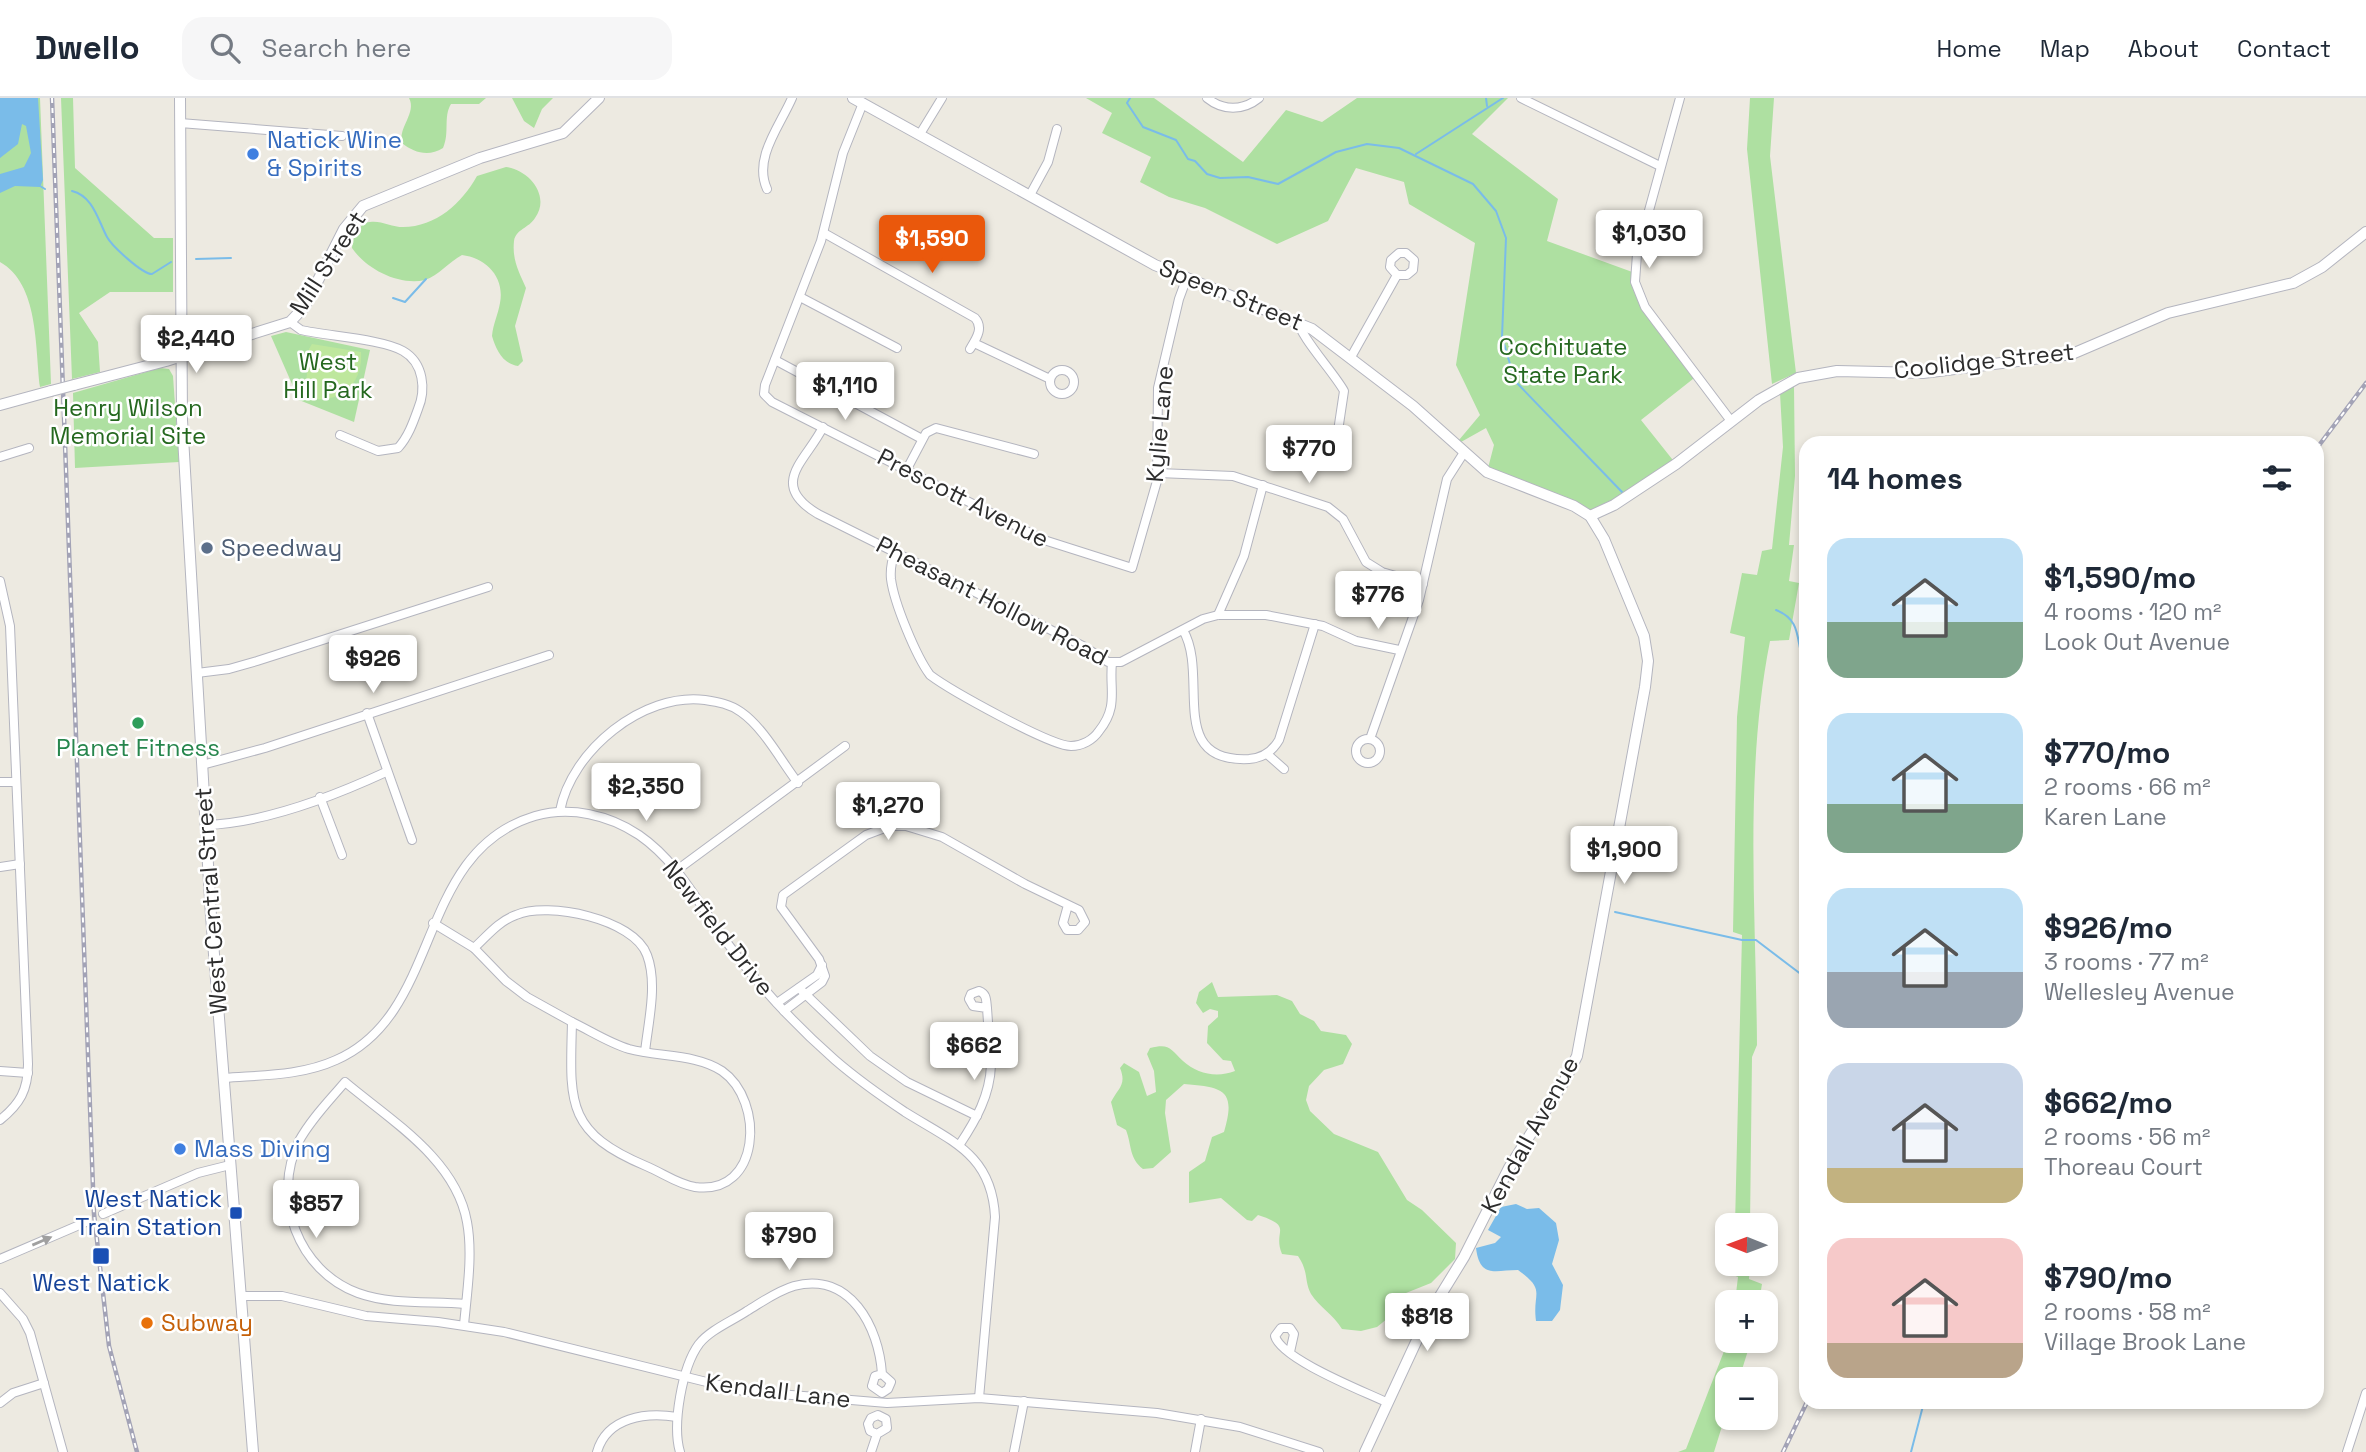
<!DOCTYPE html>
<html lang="en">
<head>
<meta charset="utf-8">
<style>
	:root { --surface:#fff; --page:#f6f6f7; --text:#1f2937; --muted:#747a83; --line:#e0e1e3; --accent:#ea580c }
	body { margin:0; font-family:"Space Grotesk",sans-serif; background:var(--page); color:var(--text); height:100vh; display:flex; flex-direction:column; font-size:26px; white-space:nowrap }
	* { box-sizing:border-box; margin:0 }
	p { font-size:23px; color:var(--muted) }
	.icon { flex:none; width:38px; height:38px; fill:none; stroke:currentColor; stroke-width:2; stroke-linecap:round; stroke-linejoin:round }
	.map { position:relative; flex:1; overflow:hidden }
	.drawer { position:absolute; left:1799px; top:338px; width:525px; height:973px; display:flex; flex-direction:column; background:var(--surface); border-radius:21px; box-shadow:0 4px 10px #0003 }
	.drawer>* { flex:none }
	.needle { width:46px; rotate:271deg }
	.tools { position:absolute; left:1715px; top:1115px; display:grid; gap:14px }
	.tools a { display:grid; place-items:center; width:63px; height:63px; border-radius:14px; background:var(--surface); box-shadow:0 4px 10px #0003; font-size:35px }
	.price { position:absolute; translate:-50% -60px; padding:0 16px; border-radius:7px; background:#fff; color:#222; font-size:23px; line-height:46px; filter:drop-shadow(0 2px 4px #0008) }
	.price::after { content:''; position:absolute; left:50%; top:42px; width:21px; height:16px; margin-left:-10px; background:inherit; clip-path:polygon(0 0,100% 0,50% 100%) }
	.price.selected { background:var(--accent); color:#fff }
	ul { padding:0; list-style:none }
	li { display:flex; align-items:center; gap:21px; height:175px; padding:0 28px }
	li span { display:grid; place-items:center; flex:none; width:196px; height:140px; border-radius:21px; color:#555 }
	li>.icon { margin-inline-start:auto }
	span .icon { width:84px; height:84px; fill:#fffc; stroke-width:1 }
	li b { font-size:30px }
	h2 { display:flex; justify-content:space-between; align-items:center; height:84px; padding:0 28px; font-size:30px }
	header { display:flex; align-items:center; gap:42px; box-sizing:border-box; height:98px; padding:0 35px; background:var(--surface); border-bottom:2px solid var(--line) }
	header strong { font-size:33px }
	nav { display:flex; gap:38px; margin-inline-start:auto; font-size:24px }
	.search { width:490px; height:63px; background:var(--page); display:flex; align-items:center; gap:18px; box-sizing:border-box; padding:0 24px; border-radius:21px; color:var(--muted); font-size:26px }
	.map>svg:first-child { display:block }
	.green { fill:#aee0a1 }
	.pitch { fill:#bee79d }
	.water { fill:#7abce9 }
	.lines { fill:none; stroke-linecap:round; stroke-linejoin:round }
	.stream { stroke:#7abce9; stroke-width:2 }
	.street-casing { stroke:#b4b5bf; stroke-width:10 }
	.secondary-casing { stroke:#b4b5bf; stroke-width:12 }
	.street { stroke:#fff; stroke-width:8 }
	.secondary { stroke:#fff; stroke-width:10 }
	.rail-casing { stroke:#a3a3b6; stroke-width:4.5 }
	.rail { stroke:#fff; stroke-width:2; stroke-dasharray:5; stroke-linecap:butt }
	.secondary-bridge-casing { stroke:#b4b5bf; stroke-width:12; stroke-linecap:butt }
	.secondary-bridge { stroke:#fff; stroke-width:10 }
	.oneway { fill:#a0a0a0 }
	.shop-dot { fill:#3f7fe0; stroke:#fff; stroke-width:2.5 }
	.service-dot { fill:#5c6f8a; stroke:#fff; stroke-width:2.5 }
	.leisure-dot { fill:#2e9e5b; stroke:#fff; stroke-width:2.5 }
	.transit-dot { fill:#1a4fb4; stroke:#fff; stroke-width:2.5 }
	.food-dot { fill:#e8710a; stroke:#fff; stroke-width:2.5 }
	.labels { text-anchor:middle; stroke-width:5; stroke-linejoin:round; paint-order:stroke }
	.shop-label { font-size:24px; fill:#366cbe; stroke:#fff; text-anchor:start }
	.street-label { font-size:24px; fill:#2d2d2d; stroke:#fff }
	.park-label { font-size:24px; fill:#25681f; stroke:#fff }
	.service-label { font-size:24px; fill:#4e5e75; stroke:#fff; text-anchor:start }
	.leisure-label { font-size:24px; fill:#27864d; stroke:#fff }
	.transit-label { font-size:24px; fill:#164399; stroke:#fff; text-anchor:end }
	.food-label { font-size:24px; fill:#c56008; stroke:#fff; text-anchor:start }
</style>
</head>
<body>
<header>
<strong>Dwello</strong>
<div class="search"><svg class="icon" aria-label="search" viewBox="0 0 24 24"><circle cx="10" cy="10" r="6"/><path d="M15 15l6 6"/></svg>Search here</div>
<nav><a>Home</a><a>Map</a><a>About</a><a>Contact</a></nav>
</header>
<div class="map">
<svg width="2366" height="1354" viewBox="0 0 2366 1354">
	<rect width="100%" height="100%" fill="#edeae1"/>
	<g class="green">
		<path d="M 0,0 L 40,0 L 51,286 L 40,289 C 35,249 39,186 0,164 Z"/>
		<path d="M 61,0 L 73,0 L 75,70 L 154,140 L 173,140 L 173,194 L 110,194 L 79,215 L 98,244 L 100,274 L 72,281 Z"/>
		<path d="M 409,0 L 486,0 L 479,6 L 451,6 C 443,19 450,35 443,50 C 429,59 414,55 402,45 C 398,29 417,15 409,0 Z"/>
		<path d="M 512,0 L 553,0 L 542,11 L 534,30 L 524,23 Z"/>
		<path d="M 1086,0 L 1154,0 L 1243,64 L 1286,12 L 1322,24 L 1357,0 L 1508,0 L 1472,36 L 1558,101 L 1547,143 L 1635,175 L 1638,192 L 1698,277 L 1641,322 L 1676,366 L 1590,418 L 1487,374 L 1494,347 L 1486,330 L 1461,344 L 1459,342 L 1480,317 L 1456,267 L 1475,145 L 1409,106 L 1404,84 L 1356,70 L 1328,123 L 1277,146 L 1205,110 L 1169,99 L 1140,84 L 1151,59 L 1102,35 L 1112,15 Z"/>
		<path d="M 1750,0 L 1774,0 L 1770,58 L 1796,275 L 1772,286 L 1747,51 Z"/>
		<path d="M 506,69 C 529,72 551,98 535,120 C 529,130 516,131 514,143 C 512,162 519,174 526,190 L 515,228 L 523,263 L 518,268 C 503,266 496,252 492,238 C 493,226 498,217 500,205 C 505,179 486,160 462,157 C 450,163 438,178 425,182 C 399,188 366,171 352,150 C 353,140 358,125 370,124 C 380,122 392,129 403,129 C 436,129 462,105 477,78 Z"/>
		<path d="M 286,234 L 370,252 L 354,324 L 299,302 L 271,238 Z"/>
		<path d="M 160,270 L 169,271 L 173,278 L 179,364 L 75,370 L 73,295 Z"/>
		<path d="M 1794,288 L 1795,378 L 1789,447 L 1794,447 L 1789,483 L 1799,485 L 1789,542 L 1770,543 C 1744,675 1756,813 1757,947 L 1752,959 L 1750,1127 L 1735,1127 L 1742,837 L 1733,834 L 1737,619 L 1745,539 L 1730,535 L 1742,475 L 1757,477 L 1762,453 L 1772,451 L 1783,349 L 1780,295 Z"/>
		<path d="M 1212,884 L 1218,899 L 1277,897 L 1292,903 L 1300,916 L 1314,923 L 1321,933 L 1346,937 L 1352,946 L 1343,966 L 1324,972 L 1309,988 L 1306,1002 L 1310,1013 L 1334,1036 L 1378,1054 L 1407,1102 L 1422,1112 L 1456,1145 L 1455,1161 L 1431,1185 L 1406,1195 L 1393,1216 L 1377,1229 L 1361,1233 L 1342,1231 C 1333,1216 1319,1209 1311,1196 C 1304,1183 1309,1174 1298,1158 L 1282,1156 C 1272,1132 1295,1129 1258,1117 L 1252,1123 L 1247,1122 L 1221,1100 L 1189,1105 L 1189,1074 L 1205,1063 L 1212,1039 L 1224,1034 C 1236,993 1225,989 1184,986 L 1166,1002 L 1165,1015 L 1171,1054 L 1153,1070 L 1143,1071 C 1129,1060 1132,1048 1126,1032 L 1117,1027 L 1111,1004 C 1118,990 1127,987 1120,970 L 1124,965 L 1139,974 L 1147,998 L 1156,994 L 1154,973 L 1147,956 L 1150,950 C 1170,945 1170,951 1183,963 C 1197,976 1217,980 1235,973 L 1231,963 L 1223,962 L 1207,945 L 1208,928 L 1218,919 L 1218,913 L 1210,911 L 1203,915 L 1196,905 L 1199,894 Z"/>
		<path d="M 1734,1166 L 1750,1166 L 1749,1181 L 1762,1186 L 1759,1204 L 1735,1204 L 1738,1179 L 1733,1177 Z"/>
		<path d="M 1728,1243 L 1751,1243 L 1739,1281 L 1727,1281 L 1727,1312 L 1714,1354 L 1678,1354 L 1686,1351 Z"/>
	</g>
	<path class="pitch" d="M 312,246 L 361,254 C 363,288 338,308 305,299 L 309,251 Z"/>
	<g class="water">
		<path d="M 0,0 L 38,0 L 43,82 L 40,89 L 15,88 L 0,95 L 0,76 L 24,69 L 31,55 L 26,28 L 22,26 L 18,46 L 0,60 Z"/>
		<path d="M 1516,1106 L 1527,1111 L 1539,1110 L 1556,1125 L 1559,1142 L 1552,1166 L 1563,1187 L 1560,1212 L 1552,1223 L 1536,1223 C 1532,1194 1547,1193 1518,1172 C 1495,1172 1480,1181 1476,1150 L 1495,1145 L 1501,1139 L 1488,1132 L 1501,1109 Z"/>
	</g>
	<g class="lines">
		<g class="stream">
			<path d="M 1130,0 L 1127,5 L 1143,29 L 1176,42 L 1188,61 L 1195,63 L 1207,76 L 1220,80 L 1248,79 L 1278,86 L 1336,54 L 1367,46 L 1399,50 L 1473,86 L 1496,113 L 1506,140 L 1502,239 L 1515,283 L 1622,394"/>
			<path d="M 1486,0 L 1487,8"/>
			<path d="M 1416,56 L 1503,0"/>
			<path d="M 40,88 L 45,91"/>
			<path d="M 72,93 C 93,98 98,122 107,139 C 112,148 142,176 152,176 L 171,164"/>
			<path d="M 196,161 L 231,160"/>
			<path d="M 393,200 L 405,204 L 426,181"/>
			<path d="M 1776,512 C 1805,523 1794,548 1806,568"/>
			<path d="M 1615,814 L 1742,842 L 1756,842 L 1806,880"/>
			<path d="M 1911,1354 L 1924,1304"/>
		</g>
		<g class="street-casing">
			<g id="street">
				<path d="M 1207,0 C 1223,13 1243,13 1259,0"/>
				<path d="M 1521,0 L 1660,68"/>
				<path d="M 1680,0 L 1637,156 L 1635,184 L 1645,209 L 1731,323"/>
				<path d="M 863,5 L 843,55 L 821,143 L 765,287 L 764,296 L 772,304 L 1044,442 L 1132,470 L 1157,383 L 1158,290 L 1179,201 L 1186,182"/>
				<path d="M 180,25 L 342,38"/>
				<path d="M 920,36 L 942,0"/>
				<path d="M 767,91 C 753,60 780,28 792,0"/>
				<path d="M 1030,97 L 1048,64 L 1057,31"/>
				<path d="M 824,135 L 975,220 C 984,230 976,241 970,251"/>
				<path d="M 800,199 L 897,250"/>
				<path d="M 1298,223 C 1299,237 1335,276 1344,293 L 1338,333"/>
				<path d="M 290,224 L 301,232 C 327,238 382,241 403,253 C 424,265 426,292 418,311 C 413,325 408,339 398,350 L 378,353 L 340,337"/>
				<path d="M 974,245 L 1050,281"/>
				<path d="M 1351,259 L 1397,177 L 1407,177 L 1413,172 L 1414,162 L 1406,155 L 1399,155 L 1391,162 L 1390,169 L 1397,177"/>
				<path d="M 775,262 L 922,341"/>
				<circle cx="1062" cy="284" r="12"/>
				<path d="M 823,329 C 807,362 767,386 818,416 L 1083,548 L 1108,564 L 1121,564 L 1203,521 L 1218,517 L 1266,517 L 1323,528 L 1356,543 L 1399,552"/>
				<path d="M 0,359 L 29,350"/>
				<path d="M 907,371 L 926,335 L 936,330 L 1034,356"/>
				<path d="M 1158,375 L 1233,378 L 1328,409 L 1343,421 L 1366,464 L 1382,474 L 1423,486"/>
				<path d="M 895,454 C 892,462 890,471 891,481 C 894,505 916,558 930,577 C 950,592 1050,648 1071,648 C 1082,648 1093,642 1099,633 C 1119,608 1109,591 1112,565"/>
				<path d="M 0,483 L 10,528 L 28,966 C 28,992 20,1006 0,1022"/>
				<path d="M 1218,517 L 1244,458 L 1263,387"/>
				<path d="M 1183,532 C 1210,578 1165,665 1249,661 C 1263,660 1272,654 1279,642 L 1315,526"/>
				<path d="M 197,575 L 229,571 L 257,563 L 488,489"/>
				<path d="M 367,615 L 412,742"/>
				<circle cx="1368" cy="653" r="12"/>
				<path d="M 1370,641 L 1419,502 L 1447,381 L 1463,356"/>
				<path d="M 1267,656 L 1284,671"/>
				<path d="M 202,667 L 265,650 L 549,557"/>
				<path d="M 0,684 L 16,684"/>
				<path d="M 320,699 L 342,757"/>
				<path d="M 560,713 C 571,653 643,594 705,602 C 718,604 730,606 741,614 C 764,630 781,663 798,685"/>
				<path d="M 206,727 C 263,725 334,698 386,674"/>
				<path d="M 0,769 L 20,766"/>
				<path d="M 677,772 L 845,648"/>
				<path d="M 433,825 L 474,850 L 506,883 L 527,899 L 572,924"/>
				<path d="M 474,850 C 487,838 499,823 516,817 C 548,803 634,821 647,857 C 658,886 648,925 645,954"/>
				<path d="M 799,890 L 870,958 L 907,984 L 977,1018"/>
				<path d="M 777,905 L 817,877 L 822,867"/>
				<path d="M 784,913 L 822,884 L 825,878 L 819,861 L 781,809 L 783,797 L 866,737 L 890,728 L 906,728 L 942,739 L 1025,786 L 1079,812 L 1085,824 L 1078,832 L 1067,832 L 1063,825 L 1068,807"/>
				<path d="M 572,924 C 591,933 609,945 629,951 C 659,959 697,956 722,973 C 765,1003 761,1098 695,1089 C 677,1086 663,1075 646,1068 C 565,1034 570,1004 572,924 Z"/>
				<path d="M 0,973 L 28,975"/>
				<path d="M 224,980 C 261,977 301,978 336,962 C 444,915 414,754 535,718 C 571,708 609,717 639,737 C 678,764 698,805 725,842 C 757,886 794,926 835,962 C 857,981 881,998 905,1014 C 951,1043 992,1056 995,1119 L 979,1300"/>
				<path d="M 960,1046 C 976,1022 990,997 991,967 L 987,910 C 986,902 987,896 979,893 L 971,896 L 969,901 L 973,908 L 987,910"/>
				<path d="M 103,1116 L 198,1075 L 230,1067"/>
				<path d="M 0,1161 L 84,1125"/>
				<path d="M 0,1195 L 23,1221 L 30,1235 L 63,1354"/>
				<path d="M 241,1198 L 282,1198 L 366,1218 L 438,1224 L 504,1234 L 743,1293 L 887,1305 L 979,1300 L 1157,1315 L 1240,1329 L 1319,1354"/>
				<path d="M 464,1227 C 467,1194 473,1156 467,1124 C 456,1061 390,1022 345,984 C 329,1003 311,1021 299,1043 C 271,1100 298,1173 358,1195 C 391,1207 431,1203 465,1206"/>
				<path d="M 1290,1254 L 1294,1236 L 1290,1230 L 1281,1230 L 1275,1238 C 1281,1261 1363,1293 1386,1304"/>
				<path d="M 0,1305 L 13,1295 L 44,1285"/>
				<path d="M 597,1354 C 607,1319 646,1314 677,1319"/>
				<path d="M 680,1354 C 672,1327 682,1269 699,1246 C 710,1232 732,1223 747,1213 C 762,1204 777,1193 794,1188 C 850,1173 879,1229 882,1276 L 875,1278 L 872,1288 L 882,1295 L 888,1291 L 891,1284 L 882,1276"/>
				<path d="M 871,1354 L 877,1336 L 887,1330 L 886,1321 L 878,1317 L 871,1320 L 868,1326 L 870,1333 L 877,1336"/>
				<path d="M 1014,1354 L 1024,1303"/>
				<path d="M 1195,1354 L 1201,1321"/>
				<path d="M 2347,1354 L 2366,1295"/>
			</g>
		</g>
		<g class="secondary-casing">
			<g id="secondary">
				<path d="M 180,0 L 182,322 L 211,818 L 253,1354"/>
				<path d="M 853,0 L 1155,167 L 1312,231 L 1413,308 L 1487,374 L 1574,408 L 1590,418 L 1604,441 L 1644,538 L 1648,563 L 1645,589 L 1577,958 L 1565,982 L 1509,1070 L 1464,1159 L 1429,1216 L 1365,1354"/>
				<path d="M 74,287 L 166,263 L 290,224 L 305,208 L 344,131 L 363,108 L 480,60 L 563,35 L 599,0"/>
				<path d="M 0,307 L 51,293"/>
				<path d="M 1590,418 L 1614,407 L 1676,366 L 1759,302 L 1798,280 L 1837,273 L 1923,275 L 2072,256 L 2168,215 L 2293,185 L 2322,169 L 2366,134"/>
			</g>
		</g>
		<use href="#street" class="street"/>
		<use href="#secondary" class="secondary"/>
		<g class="rail-casing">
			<g id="rail">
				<path d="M 52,0 L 94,1116 L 109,1248 L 137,1354"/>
				<path d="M 2317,350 L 2366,285"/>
				<path d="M 1783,1354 L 1807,1304"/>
			</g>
		</g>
		<use href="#rail" class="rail"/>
		<g class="secondary-bridge-casing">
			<path id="secondary-bridge" d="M 51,293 L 74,287"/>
		</g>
		<use href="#secondary-bridge" class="secondary-bridge"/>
	</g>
	<defs><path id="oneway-solid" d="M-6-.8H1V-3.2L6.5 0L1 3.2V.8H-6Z" transform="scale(1.75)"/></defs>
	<use class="oneway" href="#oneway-solid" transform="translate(42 1143) rotate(-23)"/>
	<g class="shop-dot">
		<circle cx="253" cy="56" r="7"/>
		<circle cx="180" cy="1051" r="7"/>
	</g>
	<circle class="service-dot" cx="207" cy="450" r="7"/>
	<circle class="leisure-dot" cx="138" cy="625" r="7"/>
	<g class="transit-dot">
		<rect x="229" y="1108" width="14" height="14" rx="3.5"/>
		<rect x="92" y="1149" width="18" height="18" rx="3.5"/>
	</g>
	<circle class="food-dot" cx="147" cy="1225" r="7"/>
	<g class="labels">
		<g class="shop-label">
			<text x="267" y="50">Natick Wine<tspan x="267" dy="28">&amp; Spirits</tspan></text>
			<text x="194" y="1059">Mass Diving</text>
		</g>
		<g class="street-label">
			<text transform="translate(328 165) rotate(-57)" y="8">Mill Street</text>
			<text transform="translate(1231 197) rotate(22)" y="8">Speen Street</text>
			<text transform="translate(1984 263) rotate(-6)" y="8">Coolidge Street</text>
			<text transform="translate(1160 326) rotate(-85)" y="8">Kylie Lane</text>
			<text transform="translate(963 400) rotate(27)" y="8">Prescott Avenue</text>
			<text transform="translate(992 503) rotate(27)" y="8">Pheasant Hollow Road</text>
			<text transform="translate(211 803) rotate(-94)" y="8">West Central Street</text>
			<text transform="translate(718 830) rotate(52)" y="8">Newfield Drive</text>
			<text transform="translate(1530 1037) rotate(-61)" y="8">Kendall Avenue</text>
			<text transform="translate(778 1293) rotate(7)" y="8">Kendall Lane</text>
		</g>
		<g class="park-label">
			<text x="1563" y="257">Cochituate<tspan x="1563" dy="28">State Park</tspan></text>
			<text x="328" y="272">West<tspan x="328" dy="28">Hill Park</tspan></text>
			<text x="128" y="318">Henry Wilson<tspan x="128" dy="28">Memorial Site</tspan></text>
		</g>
		<g class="service-label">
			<text x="221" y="458">Speedway</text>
		</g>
		<g class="leisure-label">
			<text x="138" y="658">Planet Fitness</text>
		</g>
		<g class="transit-label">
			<text x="222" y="1109">West Natick<tspan x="222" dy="28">Train Station</tspan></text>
			<text x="101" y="1193" text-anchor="middle">West Natick</text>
		</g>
		<g class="food-label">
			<text x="161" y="1233">Subway</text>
		</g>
	</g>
</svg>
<div class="tools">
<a><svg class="needle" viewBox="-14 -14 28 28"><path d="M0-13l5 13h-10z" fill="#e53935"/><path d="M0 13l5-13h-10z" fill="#747a83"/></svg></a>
<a>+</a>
<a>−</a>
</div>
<b class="price" style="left:1649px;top:172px">$1,030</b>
<b class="price selected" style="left:932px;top:177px">$1,590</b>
<b class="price" style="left:196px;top:277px">$2,440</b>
<b class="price" style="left:845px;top:324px">$1,110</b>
<b class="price" style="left:1309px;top:387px">$770</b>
<b class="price" style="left:1378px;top:533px">$776</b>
<b class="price" style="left:373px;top:597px">$926</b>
<b class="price" style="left:646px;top:725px">$2,350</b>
<b class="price" style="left:888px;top:744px">$1,270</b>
<b class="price" style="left:1624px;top:788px">$1,900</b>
<b class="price" style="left:974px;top:984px">$662</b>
<b class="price" style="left:316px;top:1142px">$857</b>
<b class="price" style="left:789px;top:1174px">$790</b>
<b class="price" style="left:1427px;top:1255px">$818</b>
<section class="drawer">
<h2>14 homes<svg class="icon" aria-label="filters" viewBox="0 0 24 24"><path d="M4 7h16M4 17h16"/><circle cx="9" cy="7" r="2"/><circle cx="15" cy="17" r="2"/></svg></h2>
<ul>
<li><span style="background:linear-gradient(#bfe0f5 60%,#7fa58c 0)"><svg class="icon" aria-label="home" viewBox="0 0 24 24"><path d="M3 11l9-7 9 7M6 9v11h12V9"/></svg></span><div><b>$1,590/mo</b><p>4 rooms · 120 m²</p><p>Look Out Avenue</p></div></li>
<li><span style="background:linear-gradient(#bfe0f5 65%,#7fa58c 0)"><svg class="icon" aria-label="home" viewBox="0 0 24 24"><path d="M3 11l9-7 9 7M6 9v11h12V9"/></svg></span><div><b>$770/mo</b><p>2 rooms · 66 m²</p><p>Karen Lane</p></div></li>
<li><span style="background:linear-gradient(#bfe0f5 60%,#9aa5b1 0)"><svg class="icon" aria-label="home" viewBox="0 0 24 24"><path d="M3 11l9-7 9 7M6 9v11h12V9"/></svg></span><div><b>$926/mo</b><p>3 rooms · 77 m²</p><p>Wellesley Avenue</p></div></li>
<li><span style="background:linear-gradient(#c9d6e8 75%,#c2b280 0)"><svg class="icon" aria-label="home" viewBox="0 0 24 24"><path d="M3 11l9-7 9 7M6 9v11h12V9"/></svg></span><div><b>$662/mo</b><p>2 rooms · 56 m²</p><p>Thoreau Court</p></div></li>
<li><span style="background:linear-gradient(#f6c9c9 75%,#b9a48a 0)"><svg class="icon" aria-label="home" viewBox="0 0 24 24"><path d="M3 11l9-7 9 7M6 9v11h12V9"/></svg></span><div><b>$790/mo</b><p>2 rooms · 58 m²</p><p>Village Brook Lane</p></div></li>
</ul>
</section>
</div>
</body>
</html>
